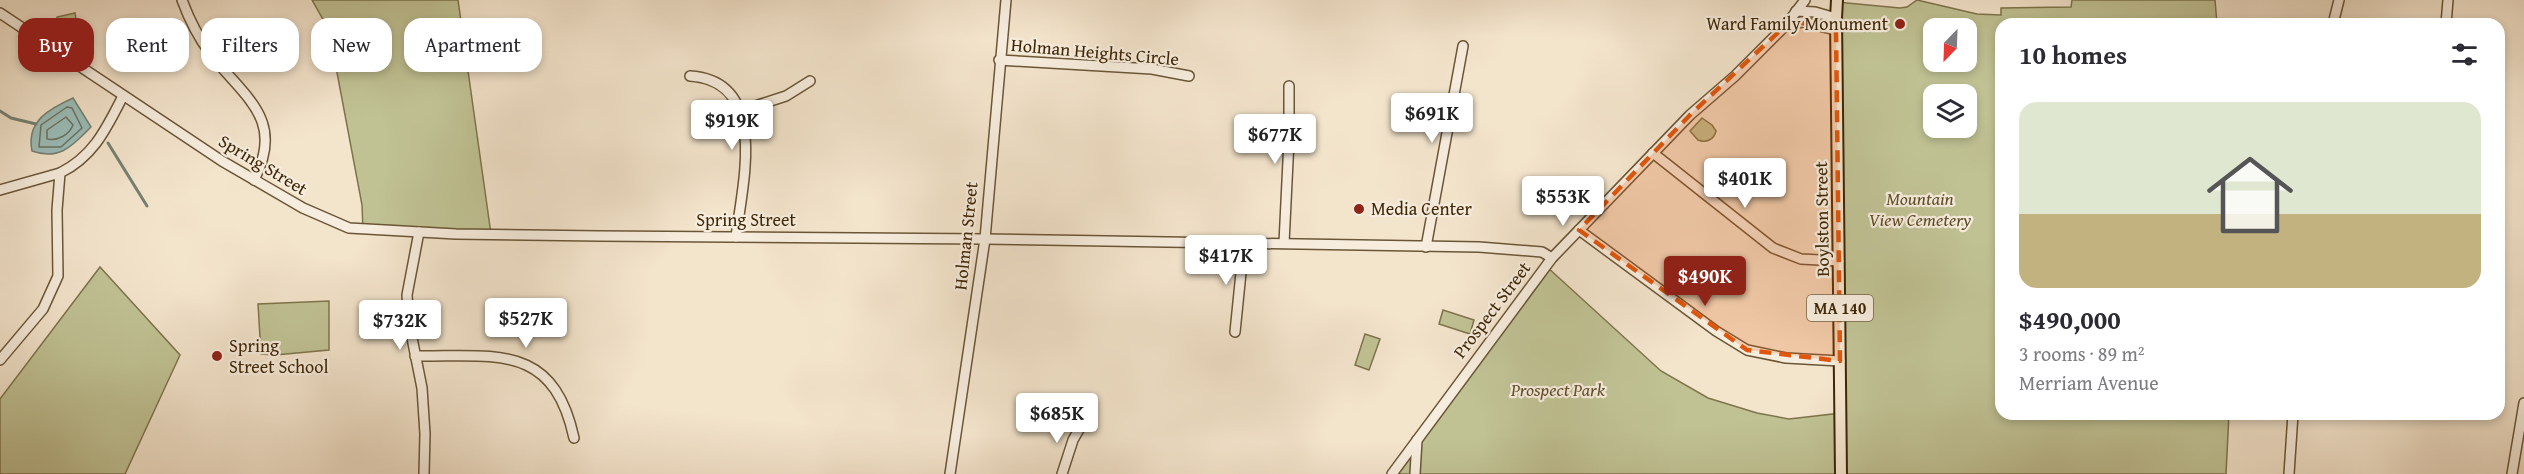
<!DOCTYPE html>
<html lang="en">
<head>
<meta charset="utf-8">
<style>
	:root { --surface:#fff; --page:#f2f2f3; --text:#2b2b33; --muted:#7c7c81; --accent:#8f2418 }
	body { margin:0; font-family:"Gentium Book Plus",serif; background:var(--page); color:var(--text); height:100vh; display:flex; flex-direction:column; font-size:22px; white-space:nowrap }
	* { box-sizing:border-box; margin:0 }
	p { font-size:20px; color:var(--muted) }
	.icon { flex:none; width:33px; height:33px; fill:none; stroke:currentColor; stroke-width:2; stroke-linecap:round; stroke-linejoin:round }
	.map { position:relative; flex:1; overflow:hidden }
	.panel { position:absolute; left:1995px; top:18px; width:510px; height:402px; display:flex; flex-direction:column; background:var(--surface); border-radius:18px; box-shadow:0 3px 9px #0003 }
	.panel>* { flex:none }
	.top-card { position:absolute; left:18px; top:18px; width:570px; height:54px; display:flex; gap:12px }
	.needle { width:39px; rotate:203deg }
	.fabs { position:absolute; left:1923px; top:18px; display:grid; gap:12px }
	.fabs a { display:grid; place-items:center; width:54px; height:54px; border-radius:12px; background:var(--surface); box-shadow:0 3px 9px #0003; font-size:30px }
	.price { position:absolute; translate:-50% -51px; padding:0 14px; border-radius:6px; background:#fff; color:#222; font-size:20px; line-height:39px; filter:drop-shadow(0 2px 3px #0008) }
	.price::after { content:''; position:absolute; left:50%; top:36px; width:18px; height:14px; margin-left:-9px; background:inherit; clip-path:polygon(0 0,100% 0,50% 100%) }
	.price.on { background:var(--accent); color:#fff }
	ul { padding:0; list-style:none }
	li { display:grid; align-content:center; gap:12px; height:318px; padding:0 24px }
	li span { display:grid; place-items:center; height:186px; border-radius:18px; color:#555 }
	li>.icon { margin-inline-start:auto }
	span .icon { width:108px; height:108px; fill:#fffc; stroke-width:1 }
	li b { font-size:26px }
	h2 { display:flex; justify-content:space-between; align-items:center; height:72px; padding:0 24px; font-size:26px }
	.pill { padding:0 21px; border-radius:18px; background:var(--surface); box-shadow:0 3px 9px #0003; font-size:21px; line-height:54px }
	.pill.on { background:var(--accent); color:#fff }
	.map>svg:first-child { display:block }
	.green { fill:#c0c294; stroke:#7e744c; stroke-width:1.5; fill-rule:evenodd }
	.water { fill:#9bbeba; stroke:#758172; stroke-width:1.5 }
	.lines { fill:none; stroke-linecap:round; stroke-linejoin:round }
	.shore { stroke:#6c7260; stroke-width:1.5 }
	.stream { stroke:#758172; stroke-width:3 }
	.minor-casing { stroke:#6a5637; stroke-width:12 }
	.major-casing { stroke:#3d2605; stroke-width:14 }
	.minor { stroke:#f7edde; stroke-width:9 }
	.major { stroke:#f3e4cc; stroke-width:10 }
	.marked { fill:#df560c; fill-opacity:0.2; stroke:#df560c; stroke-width:4.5; stroke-dasharray:12 8; stroke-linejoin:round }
	.poi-dot { fill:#8f2418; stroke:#f7edde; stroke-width:2 }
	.labels { text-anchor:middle; stroke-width:4.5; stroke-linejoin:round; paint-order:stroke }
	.shield { fill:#f7edde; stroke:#756246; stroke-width:1.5 }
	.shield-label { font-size:16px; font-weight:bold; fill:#3d2605 }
	.poi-label { font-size:18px; fill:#3d2605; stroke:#f7edde; text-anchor:start }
	.street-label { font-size:18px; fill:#3d2605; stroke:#f7edde }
	.park-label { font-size:18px; font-style:italic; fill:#5e4d29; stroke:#f7edde }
</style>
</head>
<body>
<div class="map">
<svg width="2524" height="474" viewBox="0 0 2524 474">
	<rect width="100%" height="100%" fill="#f3e4cc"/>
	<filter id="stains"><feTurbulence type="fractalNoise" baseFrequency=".00333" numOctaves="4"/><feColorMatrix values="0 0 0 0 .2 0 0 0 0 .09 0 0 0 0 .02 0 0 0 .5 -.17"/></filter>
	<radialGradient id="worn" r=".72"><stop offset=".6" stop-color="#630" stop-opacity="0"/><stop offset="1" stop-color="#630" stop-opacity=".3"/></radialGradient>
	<g class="green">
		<path d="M 312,0 L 458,0 L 491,234 L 363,230 L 362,205 L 329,30 Z"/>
		<path d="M 1917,0 L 1977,14 L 2001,15 L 2001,8 L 2071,7 L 2072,0 L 2215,0 L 2217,24 L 2001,24 L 2001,414 L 2229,414 L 2226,474 L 1392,474 L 1546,266 L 1661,371 L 1708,398 L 1757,413 L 1789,419 L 1841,413 L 1837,2 L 1900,8 L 1907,7 ZM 1934,28 L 1966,28 L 1966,62 L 1934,62 ZM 1934,94 L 1966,94 L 1966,128 L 1934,128 Z"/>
		<path d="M 75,13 L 78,32 L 72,33 L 69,37 L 52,25 L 57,21 L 57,17 Z"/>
		<path d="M 1702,118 L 1712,125 L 1716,131 C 1714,140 1706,143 1698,140 L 1690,131 Z"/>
		<path d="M 1584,179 L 1597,191 L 1578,210 L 1564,196 Z"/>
		<path d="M 100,267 L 180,355 L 125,474 L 0,474 L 0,399 Z"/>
		<path d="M 329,301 L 329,350 L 275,355 L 261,354 L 258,304 Z"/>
		<path d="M 1443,310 L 1474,320 L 1470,334 L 1439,324 Z"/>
		<path d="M 1365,334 L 1380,339 L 1369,370 L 1355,365 Z"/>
	</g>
	<path class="water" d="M 73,98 L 91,127 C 73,145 60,161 32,151 C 26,121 49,109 73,98 Z"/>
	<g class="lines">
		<g class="shore">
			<path d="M 67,107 L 72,108 L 82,128 L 61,147 L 39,147 L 41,125 Z"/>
			<path d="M 66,117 L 73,125 C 69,135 58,141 47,139 L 47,130 Z"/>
		</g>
		<g class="stream">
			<path d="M 0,111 L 11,118 L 36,124"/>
			<path d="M 108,143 L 147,206"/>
		</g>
		<g class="minor-casing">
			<g id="minor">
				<path d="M 182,0 C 189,19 198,37 210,53 C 243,97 286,118 254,180"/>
				<path d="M 1796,11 L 1815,12 L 1836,18"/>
				<path d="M 0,13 L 222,161 L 303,208 L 349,228 L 456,234 L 599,236 L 985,239 L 1479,247 L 1542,252 L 1552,258"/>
				<path d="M 2333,24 L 2339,0"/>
				<path d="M 2446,24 L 2448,0"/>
				<path d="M 1786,25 L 1802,22 L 1836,30"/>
				<path d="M 999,60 L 1152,69 L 1189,76"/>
				<path d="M 690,76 C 770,81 742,185 736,237"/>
				<path d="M 741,117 L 749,108 L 786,96 L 810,81"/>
				<path d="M 1653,153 L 1773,248 L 1801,259 L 1839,261"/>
				<path d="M 0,190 L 60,173"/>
				<path d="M 1579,230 L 1716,331 L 1747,350 L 1786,358 L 1840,361"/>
				<path d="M 419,232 L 407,295 L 409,323 L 422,388 L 425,434 L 424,474"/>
				<path d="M 1284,243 L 1289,140 L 1289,86"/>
				<path d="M 1426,247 L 1463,46"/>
				<path d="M 1235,332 L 1244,243"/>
				<path d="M 415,356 C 495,357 553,342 574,438"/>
				<path d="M 0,360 L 43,309 L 58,276 L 57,210 L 60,173 C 94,156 106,129 123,96"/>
				<path d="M 950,474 L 985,239 L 1006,0"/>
				<path d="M 1062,474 L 1073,440 L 1081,426"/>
				<path d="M 1392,474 L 1552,258 L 1690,115 L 1735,76 L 1786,25 L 1805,0"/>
				<path d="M 1415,474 L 1417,440"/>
				<path d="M 2289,474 L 2293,414"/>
				<path d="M 2512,474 L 2524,403"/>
			</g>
		</g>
		<g class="major-casing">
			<path id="major" d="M 1837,0 L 1836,18 L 1841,474"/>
		</g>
		<use href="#minor" class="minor"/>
		<use href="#major" class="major"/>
	</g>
	<path class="marked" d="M 1797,22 L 1836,30 L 1840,361 L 1747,350 L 1579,230 L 1690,115 L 1786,25 Z"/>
	<g class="poi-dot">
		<circle cx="1900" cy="24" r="6"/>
		<circle cx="1359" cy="209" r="6"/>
		<circle cx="217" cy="356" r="6"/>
	</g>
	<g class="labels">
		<rect class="shield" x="1807" y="295" width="66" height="26" rx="4.5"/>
		<g class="shield-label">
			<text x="1840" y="314">MA 140</text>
		</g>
		<g class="poi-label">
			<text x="1888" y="30" text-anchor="end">Ward Family Monument</text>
			<text x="1371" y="215">Media Center</text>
			<text x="229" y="352">Spring<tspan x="229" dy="21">Street School</tspan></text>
		</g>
		<g class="street-label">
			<text transform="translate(1095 52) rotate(5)" y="6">Holman Heights Circle</text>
			<text transform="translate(263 165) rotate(31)" y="6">Spring Street</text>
			<text transform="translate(1822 219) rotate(-91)" y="6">Boylston Street</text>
			<text x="746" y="226">Spring Street</text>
			<text transform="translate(966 236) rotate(-84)" y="6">Holman Street</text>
			<text transform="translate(1492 310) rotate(-53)" y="6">Prospect Street</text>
		</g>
		<g class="park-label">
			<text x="1920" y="205">Mountain<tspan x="1920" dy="21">View Cemetery</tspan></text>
			<text x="1558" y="396">Prospect Park</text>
		</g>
	</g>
	<rect width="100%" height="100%" filter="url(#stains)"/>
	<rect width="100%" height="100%" fill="url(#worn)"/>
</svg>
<div class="fabs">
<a><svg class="needle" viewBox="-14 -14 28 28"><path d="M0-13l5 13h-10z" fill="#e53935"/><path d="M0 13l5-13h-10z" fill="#7c7c81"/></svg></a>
<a><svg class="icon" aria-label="layers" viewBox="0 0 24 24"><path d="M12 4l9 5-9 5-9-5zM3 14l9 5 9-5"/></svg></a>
</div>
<b class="price" style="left:1432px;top:144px">$691K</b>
<b class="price" style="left:732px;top:151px">$919K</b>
<b class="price" style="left:1275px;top:165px">$677K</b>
<b class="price" style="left:1745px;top:209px">$401K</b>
<b class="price" style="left:1563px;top:227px">$553K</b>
<b class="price" style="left:1226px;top:286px">$417K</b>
<b class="price on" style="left:1705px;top:307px">$490K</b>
<b class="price" style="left:526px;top:349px">$527K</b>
<b class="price" style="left:400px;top:351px">$732K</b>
<b class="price" style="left:1057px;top:444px">$685K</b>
<div class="top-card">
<a class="pill on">Buy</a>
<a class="pill">Rent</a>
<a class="pill">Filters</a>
<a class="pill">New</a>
<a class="pill">Apartment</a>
</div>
<section class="panel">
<h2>10 homes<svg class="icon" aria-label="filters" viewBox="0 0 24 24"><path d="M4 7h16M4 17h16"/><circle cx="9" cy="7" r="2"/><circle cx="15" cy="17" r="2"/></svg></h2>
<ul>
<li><span style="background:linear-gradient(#dfe7d0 60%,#c2b280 0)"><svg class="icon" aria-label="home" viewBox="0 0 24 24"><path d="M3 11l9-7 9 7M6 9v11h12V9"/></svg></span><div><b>$490,000</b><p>3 rooms · 89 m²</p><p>Merriam Avenue</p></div></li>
</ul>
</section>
</div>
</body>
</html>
